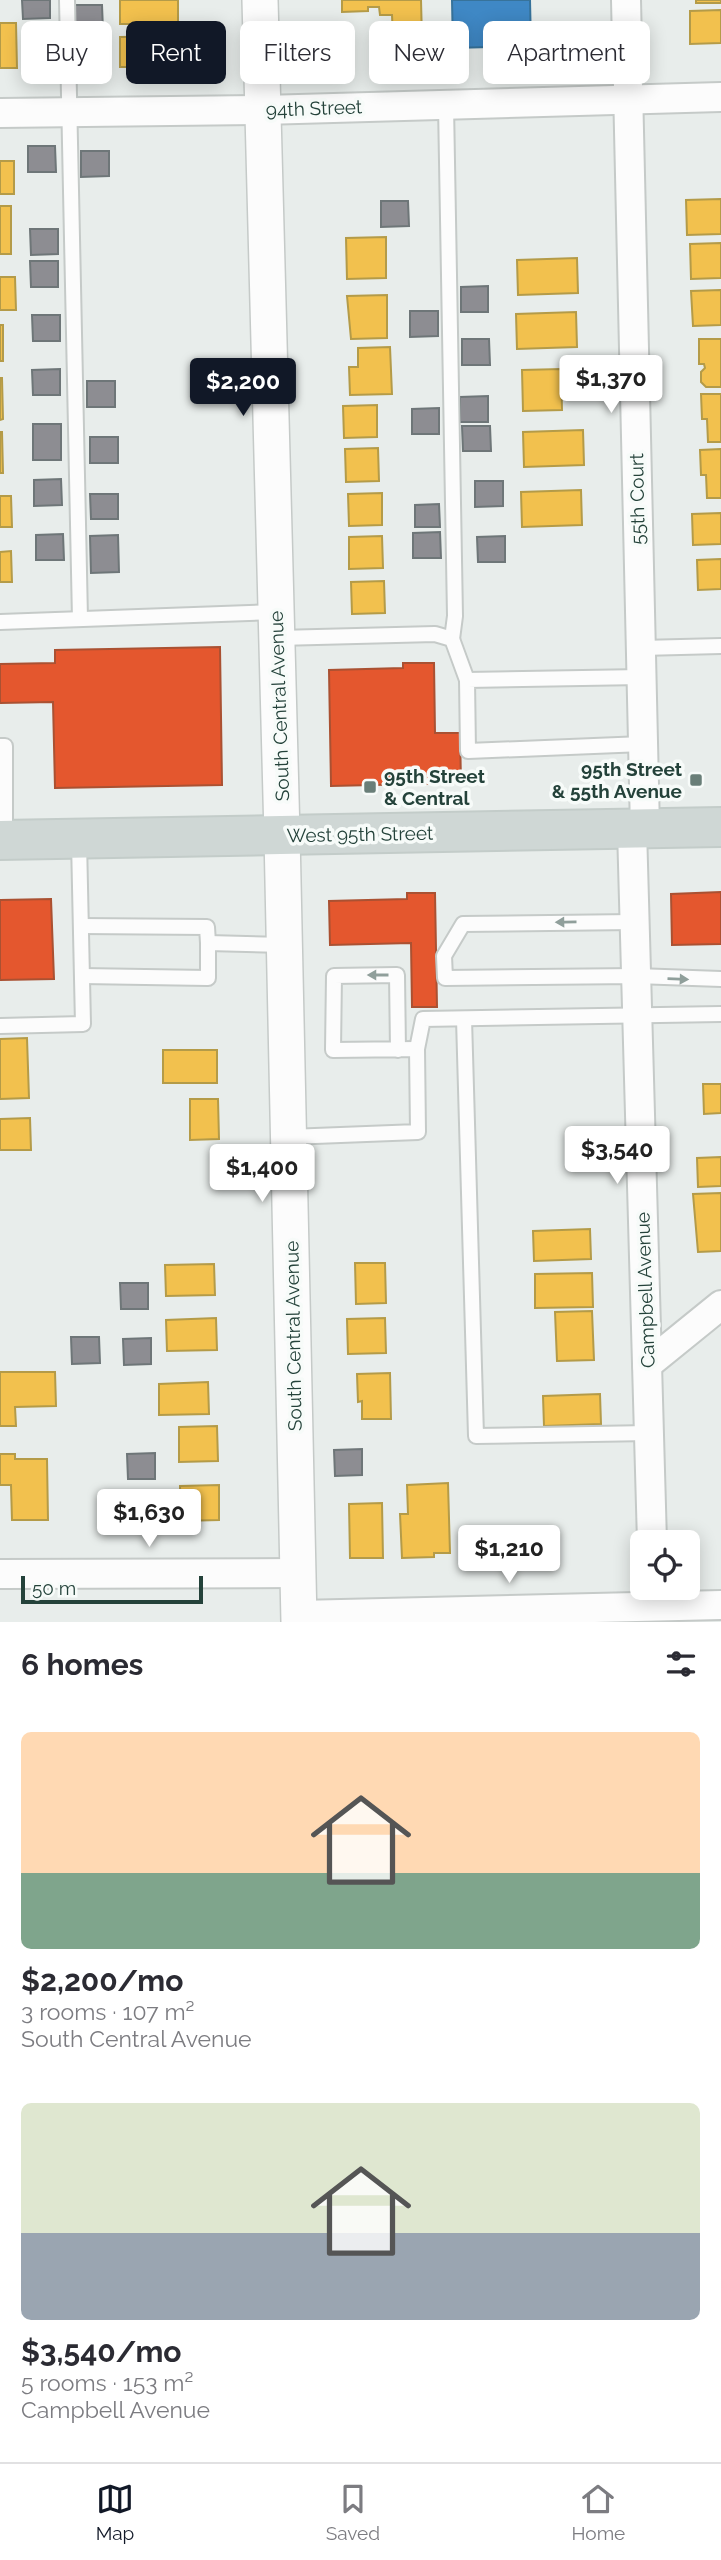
<!DOCTYPE html>
<html lang="en">
<head>
<meta charset="utf-8">
<style>
	:root { --surface:#fff; --page:#f7f7f7; --text:#2b2b33; --muted:#7c7c81; --line:#e1e1e2; --accent:#111827 }
	body { margin:0; font-family:Raleway,sans-serif; background:var(--page); color:var(--text); height:100vh; display:flex; flex-direction:column; font-size:26px; white-space:nowrap }
	* { box-sizing:border-box; margin:0 }
	p { font-size:23px; color:var(--muted) }
	.icon { flex:none; width:38px; height:38px; fill:none; stroke:currentColor; stroke-width:2; stroke-linecap:round; stroke-linejoin:round }
	.map { position:relative; height:1622px; overflow:hidden }
	.drawer { display:flex; flex-direction:column; background:var(--surface); flex:1 }
	.drawer>* { flex:none }
	.guide { position:absolute; left:21px; top:21px; width:679px; height:63px; display:flex; gap:14px }
	.tools { position:absolute; left:630px; top:1530px; display:grid; gap:14px }
	.tools a { display:grid; place-items:center; width:70px; height:70px; border-radius:10px; background:var(--surface); box-shadow:0 4px 18px #0003; font-size:35px }
	.scale { position:absolute; left:21px; bottom:18px; width:182px; box-sizing:border-box; padding-left:7px; border:4px solid #24423a; border-top:0; font-size:19px; line-height:24px; white-space:nowrap; color:#24423a; -webkit-text-stroke:5px #f7fbf9; paint-order:stroke }
	.price { position:absolute; translate:-50% -60px; padding:0 16px; border-radius:7px; background:#fff; color:#222; font-size:23px; line-height:46px; filter:drop-shadow(0 2px 4px #0008) }
	.price::after { content:''; position:absolute; left:50%; top:42px; width:21px; height:16px; margin-left:-10px; background:inherit; clip-path:polygon(0 0,100% 0,50% 100%) }
	.price.active { background:var(--accent); color:#fff }
	ul { padding:0; list-style:none }
	li { display:grid; align-content:center; gap:14px; height:371px; padding:0 21px }
	li span { display:grid; place-items:center; height:217px; border-radius:10px; color:#555 }
	li>.icon { margin-inline-start:auto }
	span .icon { width:126px; height:126px; fill:#fffc; stroke-width:1 }
	li b { font-size:30px }
	h2 { display:flex; justify-content:space-between; align-items:center; height:84px; padding:0 21px; font-size:30px }
	.pill { padding:0 24px; border-radius:10px; background:var(--surface); box-shadow:0 4px 18px #0003; font-size:24px; line-height:63px }
	.pill.active { background:var(--accent); color:#fff }
	.dock { display:flex; justify-content:space-around; align-items:center; height:98px; border-top:2px solid var(--line); background:var(--surface); font-size:19px; color:var(--muted) }
	.dock a { display:grid; justify-items:center; gap:4px }
	.dock .active { color:var(--accent) }
	.map>svg:first-child { display:block }
	.homes { fill:#f2c14e; stroke:#b49b48; stroke-width:2 }
	.shops { fill:#e4572e; stroke:#aa5132; stroke-width:2 }
	.schools { fill:#3f88c5; stroke:#37739b; stroke-width:2 }
	.industry { fill:#8d8d92; stroke:#6e7678; stroke-width:2 }
	.lines { fill:none; stroke-linecap:round; stroke-linejoin:round }
	.service-casing { stroke:#c5cac8; stroke-width:18 }
	.minor-casing { stroke:#c5cac8; stroke-width:32 }
	.tertiary-casing { stroke:#c5cac8; stroke-width:38 }
	.primary-casing { stroke:#c3ccc9; stroke-width:42 }
	.service { stroke:#fcfcfc; stroke-width:14 }
	.minor { stroke:#fcfcfc; stroke-width:28 }
	.tertiary { stroke:#fcfcfc; stroke-width:35 }
	.primary { stroke:#cfd7d5; stroke-width:38 }
	.oneway { fill:#909f9b }
	.poi-dot { fill:#697e78; stroke:#f7fbf9; stroke-width:2.5 }
	.labels { text-anchor:middle; stroke-width:7; stroke-linejoin:round; paint-order:stroke }
	.street-label { font-size:19px; fill:#24423a; stroke:#f7fbf9 }
	.poi-label { font-size:19px; font-weight:bold; fill:#24423a; stroke:#f7fbf9; text-anchor:end }
</style>
</head>
<body>
<div class="map">
<svg width="721" height="1622" viewBox="0 0 721 1622">
	<rect width="100%" height="100%" fill="#e8edeb"/>
	<g class="homes">
		<rect x="120" y="0" width="58" height="24"/>
		<path d="M 342,0 L 421,0 L 422,39 L 393,39 L 392,15 L 380,15 L 379,7 L 368,7 L 368,11 L 342,12 Z"/>
		<rect x="696" y="0" width="25" height="3"/>
		<path d="M 721,10 L 721,43 L 690,44 L 690,11 Z"/>
		<path d="M 0,23 L 16,23 L 17,68 L 0,68 Z"/>
		<path d="M 181,36 L 181,67 L 120,67 L 120,37 Z"/>
		<rect x="0" y="161" width="14" height="33"/>
		<path d="M 721,199 L 721,234 L 687,235 L 686,200 Z"/>
		<rect x="0" y="206" width="11" height="48"/>
		<path d="M 386,237 L 386,278 L 347,279 L 346,238 Z"/>
		<path d="M 721,243 L 721,278 L 691,279 L 690,244 Z"/>
		<path d="M 577,258 L 578,293 L 518,295 L 517,260 Z"/>
		<path d="M 0,277 L 15,277 L 16,310 L 0,310 Z"/>
		<path d="M 721,290 L 721,325 L 693,326 L 691,291 Z"/>
		<path d="M 387,295 L 387,338 L 351,339 L 347,296 Z"/>
		<path d="M 576,312 L 577,347 L 517,349 L 516,314 Z"/>
		<rect x="0" y="325" width="3" height="36"/>
		<path d="M 699,339 L 721,339 L 721,387 L 706,387 L 701,382 L 701,372 L 705,368 L 704,364 L 699,364 Z"/>
		<path d="M 390,347 L 392,394 L 350,395 L 349,367 L 358,367 L 358,348 Z"/>
		<path d="M 561,369 L 562,410 L 523,411 L 522,370 Z"/>
		<path d="M 0,378 L 2,378 L 3,419 L 0,420 Z"/>
		<path d="M 701,394 L 721,394 L 721,442 L 708,442 L 707,419 L 702,419 Z"/>
		<path d="M 377,405 L 377,437 L 344,438 L 343,406 Z"/>
		<path d="M 583,430 L 584,465 L 524,467 L 523,432 Z"/>
		<path d="M 0,432 L 2,432 L 3,473 L 0,473 Z"/>
		<path d="M 378,448 L 379,481 L 346,482 L 345,449 Z"/>
		<path d="M 721,449 L 721,498 L 707,498 L 706,475 L 701,475 L 700,450 Z"/>
		<path d="M 581,490 L 582,525 L 522,527 L 521,492 Z"/>
		<path d="M 382,493 L 382,525 L 349,526 L 348,494 Z"/>
		<path d="M 0,496 L 11,496 L 12,527 L 0,527 Z"/>
		<path d="M 721,513 L 721,544 L 693,545 L 692,514 Z"/>
		<path d="M 382,536 L 383,568 L 349,569 L 349,537 Z"/>
		<path d="M 11,551 L 12,582 L 0,582 L 0,552 Z"/>
		<path d="M 721,559 L 721,589 L 698,590 L 697,560 Z"/>
		<path d="M 384,581 L 385,613 L 352,614 L 351,582 Z"/>
		<path d="M 27,1038 L 29,1098 L 0,1099 L 0,1039 Z"/>
		<rect x="163" y="1050" width="54" height="33"/>
		<path d="M 703,1084 L 721,1084 L 721,1113 L 704,1114 Z"/>
		<path d="M 190,1099 L 218,1099 L 219,1139 L 190,1140 Z"/>
		<path d="M 30,1118 L 31,1150 L 0,1150 L 0,1119 Z"/>
		<path d="M 721,1157 L 721,1186 L 698,1187 L 697,1158 Z"/>
		<path d="M 721,1193 L 721,1251 L 698,1252 L 693,1194 Z"/>
		<path d="M 590,1229 L 591,1259 L 534,1261 L 533,1231 Z"/>
		<path d="M 355,1263 L 385,1263 L 386,1303 L 356,1304 Z"/>
		<path d="M 214,1264 L 215,1295 L 166,1296 L 165,1265 Z"/>
		<path d="M 592,1273 L 593,1307 L 535,1308 L 535,1274 Z"/>
		<path d="M 592,1311 L 594,1360 L 557,1361 L 555,1312 Z"/>
		<path d="M 216,1318 L 217,1350 L 167,1351 L 166,1320 Z"/>
		<path d="M 385,1318 L 386,1353 L 348,1354 L 347,1319 Z"/>
		<path d="M 0,1372 L 55,1372 L 56,1406 L 15,1407 L 16,1426 L 0,1426 Z"/>
		<path d="M 390,1373 L 391,1419 L 362,1419 L 362,1401 L 358,1402 L 357,1374 Z"/>
		<path d="M 208,1382 L 209,1414 L 159,1415 L 159,1384 Z"/>
		<path d="M 600,1394 L 601,1424 L 544,1426 L 543,1396 Z"/>
		<path d="M 217,1426 L 218,1461 L 179,1462 L 179,1427 Z"/>
		<path d="M 0,1454 L 15,1454 L 15,1459 L 47,1459 L 48,1520 L 12,1520 L 11,1485 L 0,1485 Z"/>
		<path d="M 448,1483 L 450,1553 L 434,1553 L 434,1557 L 402,1558 L 400,1514 L 408,1514 L 407,1485 Z"/>
		<path d="M 219,1485 L 219,1520 L 181,1521 L 180,1486 Z"/>
		<path d="M 382,1503 L 383,1558 L 350,1558 L 349,1504 Z"/>
	</g>
	<g class="shops">
		<path d="M 220,647 L 222,785 L 55,788 L 53,702 L 0,703 L 0,664 L 55,663 L 55,650 Z"/>
		<path d="M 403,663 L 434,663 L 435,733 L 460,733 L 461,783 L 331,786 L 329,670 L 403,668 Z"/>
		<path d="M 721,892 L 721,944 L 672,945 L 671,894 Z"/>
		<path d="M 407,893 L 435,893 L 437,1007 L 412,1007 L 411,943 L 330,945 L 329,901 L 407,899 Z"/>
		<path d="M 51,899 L 54,979 L 0,980 L 0,900 Z"/>
	</g>
	<path class="schools" d="M 452,0 L 530,0 L 531,46 L 453,48 Z"/>
	<g class="industry">
		<path d="M 22,0 L 50,0 L 50,18 L 23,19 Z"/>
		<path d="M 75,5 L 102,5 L 103,30 L 75,31 Z"/>
		<path d="M 28,146 L 55,146 L 56,172 L 28,172 Z"/>
		<path d="M 81,151 L 109,151 L 109,176 L 81,177 Z"/>
		<path d="M 381,201 L 408,201 L 409,226 L 381,227 Z"/>
		<path d="M 30,229 L 58,229 L 58,254 L 31,255 Z"/>
		<path d="M 30,261 L 58,261 L 58,287 L 31,287 Z"/>
		<path d="M 488,286 L 488,312 L 461,312 L 461,287 Z"/>
		<path d="M 410,311 L 438,311 L 438,336 L 410,337 Z"/>
		<path d="M 32,315 L 60,315 L 60,341 L 33,341 Z"/>
		<path d="M 462,339 L 489,339 L 490,365 L 462,365 Z"/>
		<path d="M 60,369 L 60,395 L 33,395 L 32,370 Z"/>
		<rect x="87" y="381" width="28" height="26"/>
		<path d="M 488,396 L 488,422 L 460,422 L 460,397 Z"/>
		<path d="M 439,408 L 439,434 L 412,434 L 412,409 Z"/>
		<rect x="33" y="424" width="28" height="36"/>
		<path d="M 462,426 L 490,426 L 491,451 L 463,451 Z"/>
		<rect x="90" y="437" width="28" height="26"/>
		<path d="M 61,479 L 62,505 L 34,506 L 34,480 Z"/>
		<path d="M 475,481 L 503,481 L 503,506 L 475,507 Z"/>
		<path d="M 90,494 L 118,494 L 118,519 L 91,519 Z"/>
		<path d="M 439,504 L 440,527 L 415,527 L 415,505 Z"/>
		<path d="M 440,532 L 441,558 L 413,558 L 413,533 Z"/>
		<path d="M 63,534 L 64,560 L 36,560 L 36,535 Z"/>
		<path d="M 118,535 L 119,572 L 91,573 L 90,536 Z"/>
		<path d="M 505,536 L 505,562 L 478,562 L 477,537 Z"/>
		<path d="M 120,1283 L 148,1283 L 148,1309 L 121,1309 Z"/>
		<path d="M 71,1337 L 99,1337 L 100,1363 L 72,1364 Z"/>
		<path d="M 151,1338 L 151,1364 L 124,1365 L 123,1339 Z"/>
		<path d="M 362,1449 L 362,1475 L 335,1476 L 334,1450 Z"/>
		<path d="M 155,1453 L 155,1479 L 128,1479 L 127,1454 Z"/>
		<path d="M 152,1503 L 152,1529 L 125,1530 L 124,1504 Z"/>
	</g>
	<g class="lines">
		<g class="service-casing">
			<g id="service">
				<path d="M 67,0 L 80,619"/>
				<path d="M 446,105 L 455,616 L 452,639"/>
				<path d="M 0,622 L 276,612"/>
				<path d="M 278,638 L 435,634 L 452,639 L 467,680"/>
				<path d="M 641,648 L 721,646"/>
				<path d="M 642,677 L 467,680 L 468,751 L 643,744"/>
				<path d="M 0,746 L 5,746 L 5,839"/>
				<path d="M 634,922 L 463,924 L 444,956 L 445,978 L 636,976 L 721,979"/>
				<path d="M 81,926 L 207,927 L 208,943"/>
				<path d="M 82,976 L 208,978 L 208,943 L 284,945"/>
				<path d="M 464,1019 L 476,1436 L 649,1433"/>
				<path d="M 0,1026 L 83,1024 L 79,841"/>
				<path d="M 417,1049 L 423,1019 L 721,1014"/>
				<path d="M 289,1137 L 418,1132 L 417,1049 L 333,1050 L 334,976 L 397,975 L 398,1050"/>
			</g>
		</g>
		<g class="minor-casing">
			<g id="minor">
				<path d="M 626,0 L 645,829"/>
				<path d="M 0,113 L 263,110 L 721,97"/>
				<path d="M 632,829 L 652,1542"/>
				<path d="M 647,1365 L 721,1305"/>
				<path d="M 0,1574 L 298,1573"/>
				<path d="M 299,1615 L 721,1605"/>
			</g>
		</g>
		<g class="tertiary-casing">
			<path id="tertiary" d="M 260,0 L 282,835 L 299,1622"/>
		</g>
		<g class="primary-casing">
			<path id="primary" d="M 0,840 L 721,827"/>
		</g>
		<use href="#service" class="service"/>
		<use href="#minor" class="minor"/>
		<use href="#tertiary" class="tertiary"/>
		<use href="#primary" class="primary"/>
	</g>
	<defs><path id="oneway-solid" d="M-6-.8H1V-3.2L6.5 0L1 3.2V.8H-6Z" transform="scale(1.75)"/></defs>
	<g class="oneway">
		<use href="#oneway-solid" transform="translate(566 922) rotate(179)"/>
		<use href="#oneway-solid" transform="translate(378 975) rotate(180)"/>
		<use href="#oneway-solid" transform="translate(678 979) rotate(2)"/>
	</g>
	<g class="poi-dot">
		<rect x="689" y="773" width="14" height="14" rx="3.5"/>
		<rect x="363" y="780" width="14" height="14" rx="3.5"/>
	</g>
	<g class="labels">
		<g class="street-label">
			<text transform="translate(314 108) rotate(-2)" y="7">94th Street</text>
			<text transform="translate(637 499) rotate(-91)" y="7">55th Court</text>
			<text transform="translate(279 706) rotate(-92)" y="7">South Central Avenue</text>
			<text transform="translate(360 834) rotate(-1)" y="7">West 95th Street</text>
			<text transform="translate(645 1290) rotate(-92)" y="7">Campbell Avenue</text>
			<text transform="translate(293 1336) rotate(-91)" y="7">South Central Avenue</text>
		</g>
		<g class="poi-label">
			<text x="682" y="776">95th Street<tspan x="682" dy="22">&amp; 55th Avenue</tspan></text>
			<text x="384" y="783" text-anchor="start">95th Street<tspan x="384" dy="22">&amp; Central</tspan></text>
		</g>
	</g>
</svg>
<div class="tools">
<a><svg class="icon" aria-label="locate" viewBox="0 0 24 24"><circle cx="12" cy="12" r="6"/><path d="M12 2v4M12 18v4M2 12h4M18 12h4"/></svg></a>
</div>
<div class="scale">50 m</div>
<b class="price" style="left:611px;top:415px">$1,370</b>
<b class="price active" style="left:243px;top:418px">$2,200</b>
<b class="price" style="left:617px;top:1186px">$3,540</b>
<b class="price" style="left:262px;top:1204px">$1,400</b>
<b class="price" style="left:149px;top:1549px">$1,630</b>
<b class="price" style="left:509px;top:1585px">$1,210</b>
<div class="guide">
<a class="pill">Buy</a>
<a class="pill active">Rent</a>
<a class="pill">Filters</a>
<a class="pill">New</a>
<a class="pill">Apartment</a>
</div>
</div>
<section class="drawer">
<h2>6 homes<svg class="icon" aria-label="filters" viewBox="0 0 24 24"><path d="M4 7h16M4 17h16"/><circle cx="9" cy="7" r="2"/><circle cx="15" cy="17" r="2"/></svg></h2>
<ul>
<li><span style="background:linear-gradient(#ffd9b3 65%,#7fa58c 0)"><svg class="icon" aria-label="home" viewBox="0 0 24 24"><path d="M3 11l9-7 9 7M6 9v11h12V9"/></svg></span><div><b>$2,200/mo</b><p>3 rooms · 107 m²</p><p>South Central Avenue</p></div></li>
<li><span style="background:linear-gradient(#dfe7d0 60%,#9aa5b1 0)"><svg class="icon" aria-label="home" viewBox="0 0 24 24"><path d="M3 11l9-7 9 7M6 9v11h12V9"/></svg></span><div><b>$3,540/mo</b><p>5 rooms · 153 m²</p><p>Campbell Avenue</p></div></li>
</ul>
</section>
<nav class="dock">
<a class="active"><svg class="icon" aria-label="map" viewBox="0 0 24 24"><path d="M3 6l6-2 6 2 6-2v14l-6 2-6-2-6 2zM9 4v14M15 6v14"/></svg>Map</a>
<a><svg class="icon" aria-label="saved" viewBox="0 0 24 24"><path d="M7 4h10v16l-5-4-5 4z"/></svg>Saved</a>
<a><svg class="icon" aria-label="home" viewBox="0 0 24 24"><path d="M3 11l9-7 9 7M6 9v11h12V9"/></svg>Home</a>
</nav>
</body>
</html>
